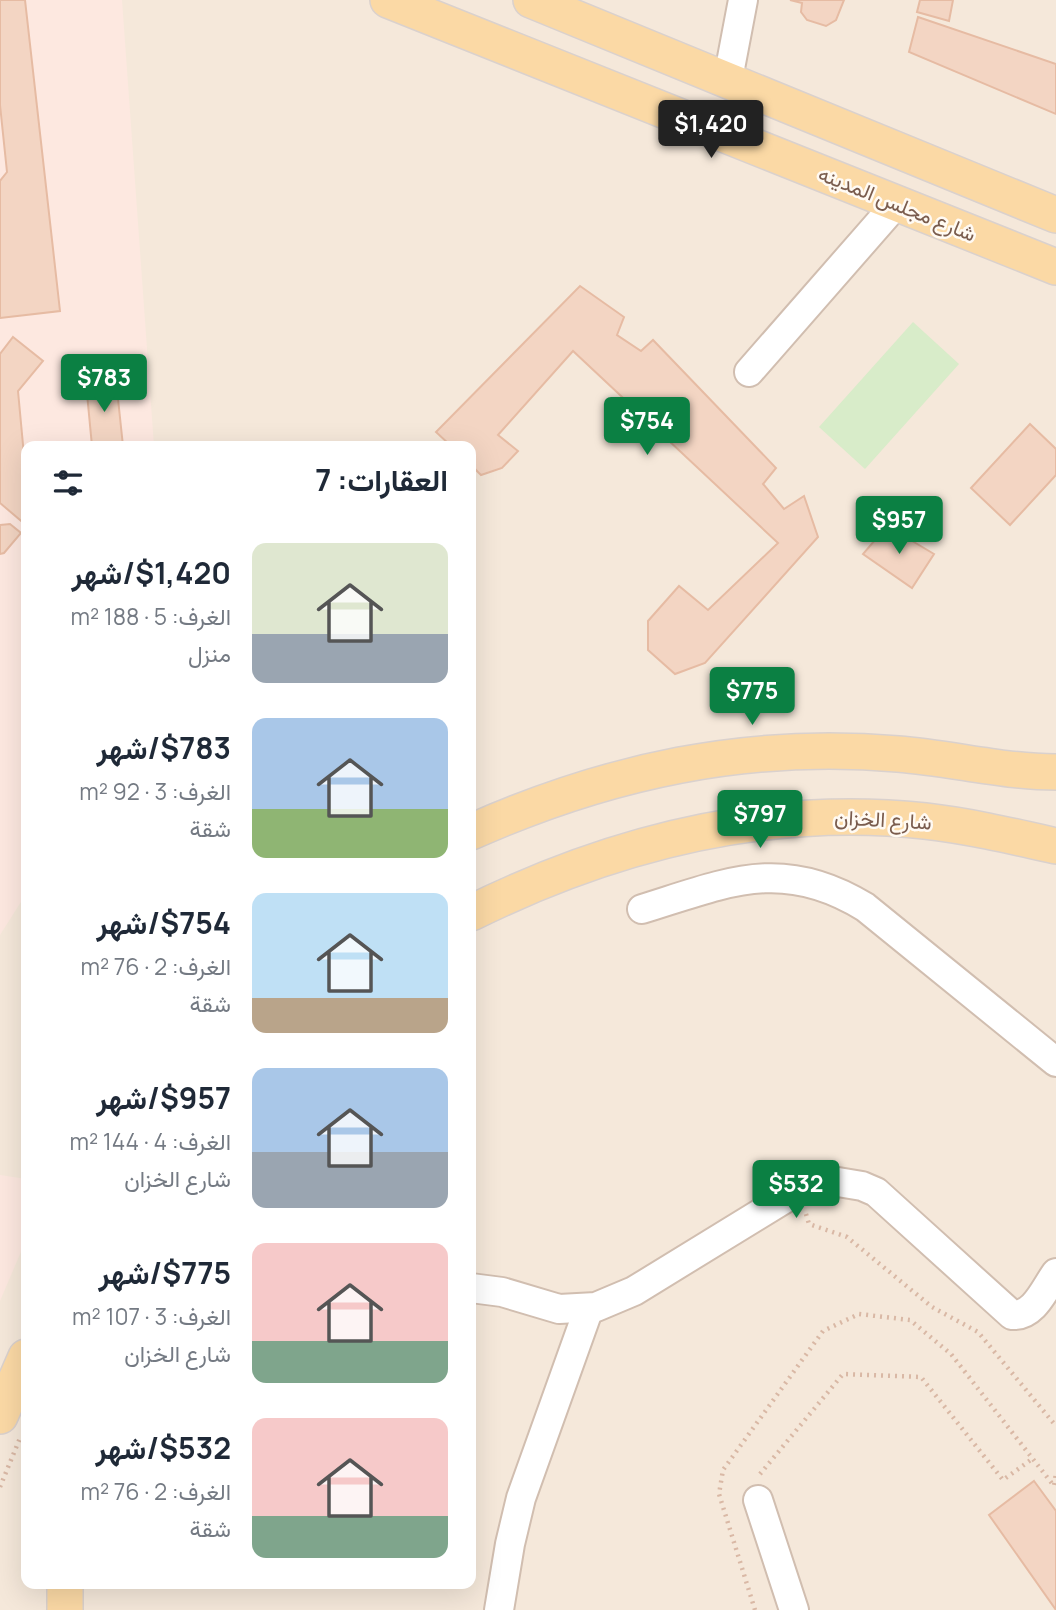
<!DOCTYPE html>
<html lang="ar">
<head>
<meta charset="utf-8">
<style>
	:root { --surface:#fff; --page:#f2f2f3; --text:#1f2937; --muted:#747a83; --accent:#0b8043 }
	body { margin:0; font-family:Manrope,Vazirmatn,sans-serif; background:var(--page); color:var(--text); direction:rtl; height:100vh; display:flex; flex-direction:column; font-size:26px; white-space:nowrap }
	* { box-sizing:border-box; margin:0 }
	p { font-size:23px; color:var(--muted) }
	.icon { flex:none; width:38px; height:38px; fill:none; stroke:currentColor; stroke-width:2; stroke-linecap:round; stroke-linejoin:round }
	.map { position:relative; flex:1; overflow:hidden; direction:ltr }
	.side { position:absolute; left:21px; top:441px; width:455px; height:1148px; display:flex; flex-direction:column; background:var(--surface); border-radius:14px; box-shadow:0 7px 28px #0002; direction:rtl }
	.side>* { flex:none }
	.price { position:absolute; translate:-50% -60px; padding:0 16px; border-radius:7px; background:var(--accent); color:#fff; font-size:23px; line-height:46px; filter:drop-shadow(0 2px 4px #0008) }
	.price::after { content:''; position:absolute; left:50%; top:42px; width:21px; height:16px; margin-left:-10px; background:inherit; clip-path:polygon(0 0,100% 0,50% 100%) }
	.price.on { background:#222; color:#fff }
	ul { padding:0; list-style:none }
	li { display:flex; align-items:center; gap:21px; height:175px; padding:0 28px }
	li span { display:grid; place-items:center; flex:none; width:196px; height:140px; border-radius:14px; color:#555 }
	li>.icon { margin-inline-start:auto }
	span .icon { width:84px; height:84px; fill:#fffc; stroke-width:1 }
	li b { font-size:30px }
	h2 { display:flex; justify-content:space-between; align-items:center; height:84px; padding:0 28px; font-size:30px }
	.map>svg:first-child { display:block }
	.residential { fill:#f5e8da; fill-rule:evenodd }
	.commercial { fill:#fde8e0 }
	.green { fill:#d8ecc9 }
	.building { fill:#f3d5c3; stroke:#e6bba3; stroke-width:2 }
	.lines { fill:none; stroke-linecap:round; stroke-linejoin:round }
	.minor-casing { stroke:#d1beb0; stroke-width:32 }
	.major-casing { stroke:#dad1cd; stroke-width:38 }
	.path { stroke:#d9b8a5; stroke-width:4.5; stroke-dasharray:2 5; stroke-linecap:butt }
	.minor { stroke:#fff; stroke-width:28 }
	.major { stroke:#fbd9a5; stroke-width:35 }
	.labels { text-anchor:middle; stroke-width:5; stroke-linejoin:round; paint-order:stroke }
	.street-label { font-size:21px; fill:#7a5c4d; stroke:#fffaf3 }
</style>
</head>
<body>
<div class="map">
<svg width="1056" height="1610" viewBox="0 0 1056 1610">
	<rect width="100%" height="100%" fill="#fdf6ec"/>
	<path class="residential" d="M 0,0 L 1056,0 L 1056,1610 L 0,1610 ZM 26,446 L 471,446 L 471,1584 L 26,1584 Z"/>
	<g class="commercial">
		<path d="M 0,0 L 122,0 L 154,446 L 26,446 L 26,894 L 0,935 Z"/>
		<path d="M 0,1175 L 26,1179 L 26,1240 L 0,1301 Z"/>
	</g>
	<path class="green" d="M 913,322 L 959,364 L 865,469 L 819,427 Z"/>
	<g class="building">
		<path d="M 0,0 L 25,0 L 60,311 L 0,318 L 0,181 L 7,172 L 0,105 Z"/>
		<path d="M 790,0 L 844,0 L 836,20 L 826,26 L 807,20 L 801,12 L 802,3 Z"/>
		<path d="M 920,0 L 953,0 L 949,21 L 917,12 Z"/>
		<path d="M 918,17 L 1056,64 L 1056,114 L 909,52 Z"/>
		<path d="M 580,286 L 624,317 L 617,335 L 641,351 L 653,340 L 776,468 L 763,484 L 784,509 L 804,496 L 818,537 L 705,663 L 675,674 L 648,650 L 648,621 L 679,586 L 708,610 L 778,543 L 573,351 L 498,435 L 518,451 L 502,468 L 481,475 L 471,465 L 471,446 L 451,446 L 436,432 Z"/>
		<path d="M 13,337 L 43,361 L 18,391 L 26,477 L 26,525 L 0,503 L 0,354 Z"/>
		<path d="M 116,380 L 123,446 L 92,446 L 86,383 Z"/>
		<path d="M 1030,424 L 1056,449 L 1056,475 L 1010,525 L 971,488 Z"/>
		<path d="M 10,524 L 21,533 L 4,553 L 0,554 L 0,525 Z"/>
		<path d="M 887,526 L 934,554 L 912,588 L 863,554 Z"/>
		<path d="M 1034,1481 L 1056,1511 L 1056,1610 L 989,1515 Z"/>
	</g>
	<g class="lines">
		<g class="minor-casing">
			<g id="minor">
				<path d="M 728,79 L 743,0"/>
				<path d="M 749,372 L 896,204"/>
				<path d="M 642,909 C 726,883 782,856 865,907 L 1056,1062"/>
				<path d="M 471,1288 L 502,1292 L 559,1309 L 596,1307 L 634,1291 L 797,1191 L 814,1184 L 832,1181 L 862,1186 L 876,1192 L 1012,1315 C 1034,1317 1045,1288 1056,1273"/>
				<path d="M 758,1500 L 794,1610"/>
				<path d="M 499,1610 L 510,1544 L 521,1498 L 589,1308"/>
			</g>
		</g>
		<g class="major-casing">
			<g id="major">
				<path d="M 388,0 L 1056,267"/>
				<path d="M 531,0 L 1056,215"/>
				<path d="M 471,832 C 608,771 747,741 898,754 C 951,758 1003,772 1056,772"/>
				<path d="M 471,913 C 613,843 766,804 925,821 C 969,826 1012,836 1056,846"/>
				<path d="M 0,1416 L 26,1357"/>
				<path d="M 65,1584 L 65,1610"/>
			</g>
		</g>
		<g class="path">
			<path d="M 806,1214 L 809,1224 L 847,1237 L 932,1307 L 978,1332 L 1056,1426"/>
			<path d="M 760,1474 L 843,1374 L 921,1377 L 1003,1480 L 1032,1459"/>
			<path d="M 0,1487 L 20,1438"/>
			<path d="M 755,1610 L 719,1494 L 723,1470 L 823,1331 L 859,1314 L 910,1320 L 951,1354 L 1054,1486 L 1056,1473"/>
		</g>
		<use href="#minor" class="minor"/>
		<use href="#major" class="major"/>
	</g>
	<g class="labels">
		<g class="street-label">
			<text transform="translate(897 204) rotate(22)" y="7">شارع مجلس المدينه</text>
			<text transform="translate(883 820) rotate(3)" y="7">شارع الخزان</text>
		</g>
	</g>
</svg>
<b class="price on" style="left:711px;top:160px">$1,420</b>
<b class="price" style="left:104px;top:414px">$783</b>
<b class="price" style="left:647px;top:457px">$754</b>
<b class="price" style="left:899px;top:556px">$957</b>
<b class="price" style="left:752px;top:727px">$775</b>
<b class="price" style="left:760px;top:850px">$797</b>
<b class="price" style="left:796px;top:1220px">$532</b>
<section class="side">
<h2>العقارات: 7<svg class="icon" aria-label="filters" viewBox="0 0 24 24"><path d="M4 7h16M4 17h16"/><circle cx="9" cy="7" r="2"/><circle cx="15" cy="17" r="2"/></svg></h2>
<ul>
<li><span style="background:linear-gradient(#dfe7d0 65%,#9aa5b1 0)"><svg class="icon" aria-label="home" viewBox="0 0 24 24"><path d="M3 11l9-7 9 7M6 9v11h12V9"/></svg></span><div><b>$1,420/شهر</b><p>الغرف: 5 · 188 m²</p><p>منزل</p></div></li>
<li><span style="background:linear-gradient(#a9c7e8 65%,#8fb573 0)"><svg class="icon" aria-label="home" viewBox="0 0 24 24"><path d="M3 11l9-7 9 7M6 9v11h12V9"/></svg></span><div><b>$783/شهر</b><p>الغرف: 3 · 92 m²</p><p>شقة</p></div></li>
<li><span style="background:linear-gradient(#bfe0f5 75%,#b9a48a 0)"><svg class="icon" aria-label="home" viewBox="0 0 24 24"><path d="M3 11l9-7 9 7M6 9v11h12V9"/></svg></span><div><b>$754/شهر</b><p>الغرف: 2 · 76 m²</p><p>شقة</p></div></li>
<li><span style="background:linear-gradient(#a9c7e8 60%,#9aa5b1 0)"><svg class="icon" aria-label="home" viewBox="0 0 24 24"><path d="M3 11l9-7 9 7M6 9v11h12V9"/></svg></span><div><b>$957/شهر</b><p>الغرف: 4 · 144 m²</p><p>شارع الخزان</p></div></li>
<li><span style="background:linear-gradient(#f6c9c9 70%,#7fa58c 0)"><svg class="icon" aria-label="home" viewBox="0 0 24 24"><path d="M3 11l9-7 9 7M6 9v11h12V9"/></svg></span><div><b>$775/شهر</b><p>الغرف: 3 · 107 m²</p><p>شارع الخزان</p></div></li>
<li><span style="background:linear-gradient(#f6c9c9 70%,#7fa58c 0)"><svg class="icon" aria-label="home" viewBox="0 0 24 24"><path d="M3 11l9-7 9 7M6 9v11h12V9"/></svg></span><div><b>$532/شهر</b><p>الغرف: 2 · 76 m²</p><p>شقة</p></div></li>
</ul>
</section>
</div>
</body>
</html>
